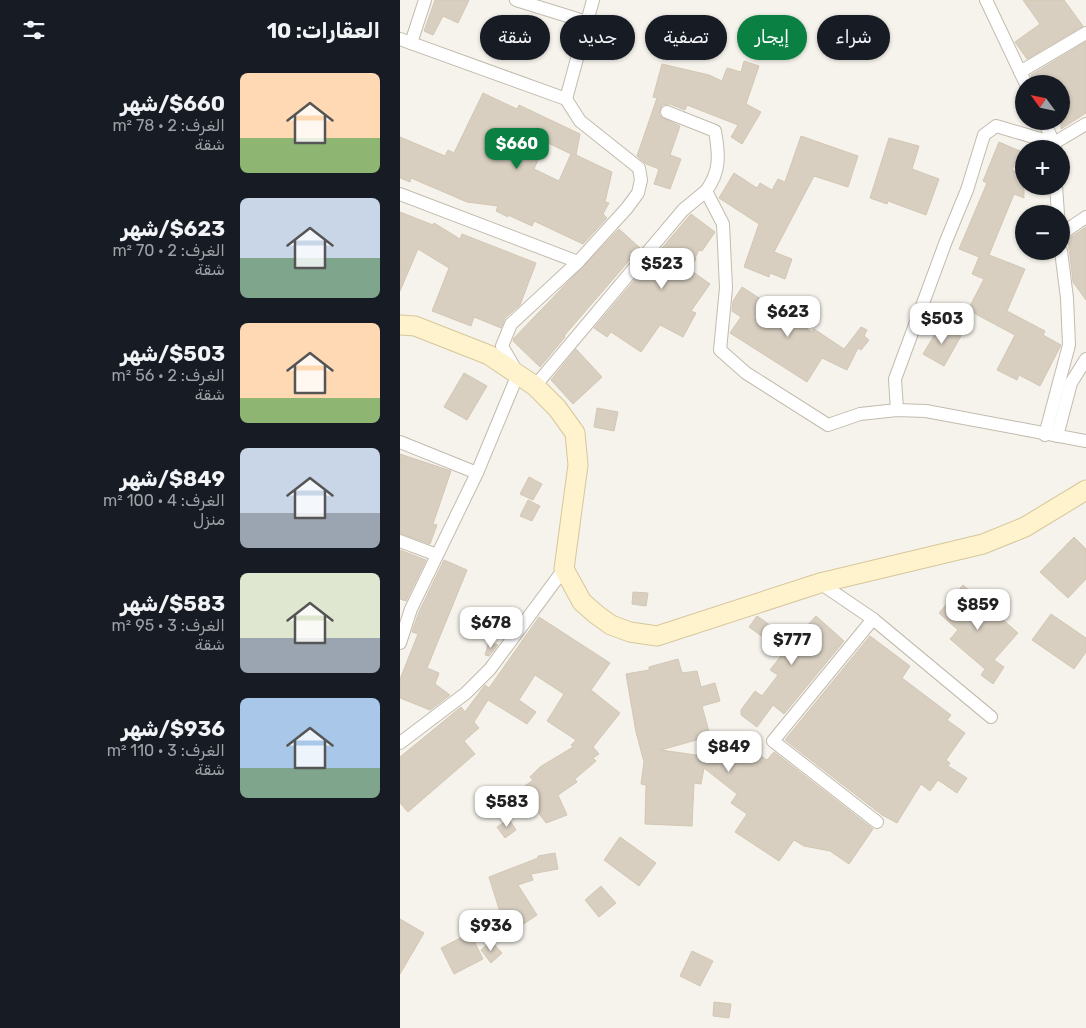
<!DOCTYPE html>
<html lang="ar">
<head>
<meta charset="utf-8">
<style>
	:root { --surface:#171b24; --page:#20242c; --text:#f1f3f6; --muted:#9ea1a6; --accent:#0b8043 }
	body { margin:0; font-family:Rubik,"Noto Sans Arabic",sans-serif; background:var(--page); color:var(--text); direction:rtl; height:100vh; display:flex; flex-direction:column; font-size:19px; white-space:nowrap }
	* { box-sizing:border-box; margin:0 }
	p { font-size:16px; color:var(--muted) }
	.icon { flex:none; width:28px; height:28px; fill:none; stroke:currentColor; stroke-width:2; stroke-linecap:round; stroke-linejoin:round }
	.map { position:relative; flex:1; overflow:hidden; direction:ltr }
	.side { display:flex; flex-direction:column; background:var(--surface); width:400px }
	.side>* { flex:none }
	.banner { position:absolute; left:15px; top:15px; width:475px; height:45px; direction:rtl; display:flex; gap:10px }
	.needle { width:32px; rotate:303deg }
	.buttons { position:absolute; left:615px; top:75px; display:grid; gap:10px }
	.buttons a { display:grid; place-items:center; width:55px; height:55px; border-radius:50%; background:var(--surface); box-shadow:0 1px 4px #0004; font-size:25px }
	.price { position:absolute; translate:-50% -42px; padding:0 11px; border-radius:10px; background:#fff; color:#222; font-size:16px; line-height:32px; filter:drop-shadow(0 1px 2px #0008) }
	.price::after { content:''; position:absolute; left:50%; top:30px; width:15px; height:11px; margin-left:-8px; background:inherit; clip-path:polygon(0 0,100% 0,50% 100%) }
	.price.active { background:var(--accent); color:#fff }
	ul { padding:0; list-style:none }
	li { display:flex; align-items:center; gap:15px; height:125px; padding:0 20px }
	li span { display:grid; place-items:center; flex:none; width:140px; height:100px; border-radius:8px; color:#555 }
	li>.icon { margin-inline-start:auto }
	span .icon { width:60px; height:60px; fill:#fffc; stroke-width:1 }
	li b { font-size:21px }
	h2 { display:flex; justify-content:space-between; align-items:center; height:60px; padding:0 20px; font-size:21px }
	.pill { padding:0 18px; border-radius:22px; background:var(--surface); box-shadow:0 1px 4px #0004; font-size:18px; line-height:45px }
	.pill.active { background:var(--accent); color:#fff }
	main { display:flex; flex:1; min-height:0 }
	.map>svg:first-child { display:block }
	.building { fill:#d8cfc1; stroke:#d3c7b4; fill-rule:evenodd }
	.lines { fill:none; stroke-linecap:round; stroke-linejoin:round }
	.minor-casing { stroke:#c2bbae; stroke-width:14 }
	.secondary-casing { stroke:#d6c79b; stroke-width:21 }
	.minor { stroke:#fff; stroke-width:12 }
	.secondary { stroke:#fff3cd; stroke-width:19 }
</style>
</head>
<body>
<main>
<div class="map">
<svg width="686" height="1028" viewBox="0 0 686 1028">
	<rect width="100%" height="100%" fill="#f6f3ec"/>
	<g class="building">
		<path d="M 35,0 L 69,0 L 58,23 L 43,16 L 33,35 L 24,31 Z"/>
		<path d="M 623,0 L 664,0 L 683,26 L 627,59 L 615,42 L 640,24 Z"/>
		<path d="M 686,42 L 686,113 L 661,129 L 661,84 L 634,84 L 631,75 Z"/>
		<path d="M 344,61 L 359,66 L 346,104 L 361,112 L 342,144 L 331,137 L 338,125 L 287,105 L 285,110 L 270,104 L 262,105 L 259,113 L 261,117 L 280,126 L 270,155 L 281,159 L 270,189 L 254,184 L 259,169 L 246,164 L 237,156 L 257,98 L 253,97 L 262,64 L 309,75 L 322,81 L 327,68 L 341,72 Z"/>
		<path d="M 83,93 L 117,109 L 119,105 L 180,134 L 176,155 L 212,172 L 205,202 L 209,203 L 203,214 L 207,218 L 183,244 L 134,221 L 132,226 L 108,215 L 108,217 L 96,211 L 98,206 L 67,202 L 11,178 L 10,182 L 0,178 L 0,137 L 45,156 L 48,150 L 54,153 ZM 146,142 L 171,154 L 159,181 L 134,169 Z"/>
		<path d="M 401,136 L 458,156 L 448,187 L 414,176 L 374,252 L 392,259 L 385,279 L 370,273 L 369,277 L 344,267 L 359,224 L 319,198 L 334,173 L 357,188 L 360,183 L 372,190 L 378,179 L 385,182 Z"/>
		<path d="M 489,138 L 519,146 L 512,169 L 539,179 L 526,215 L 488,201 L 487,204 L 470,198 Z"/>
		<path d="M 599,142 L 620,151 L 612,170 L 624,175 L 624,198 L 614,194 L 589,255 L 625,269 L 607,311 L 645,331 L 643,335 L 661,345 L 640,386 L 619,375 L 617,380 L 597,370 L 615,335 L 568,310 L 584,279 L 572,274 L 579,257 L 559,249 L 587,183 L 583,181 Z"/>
		<path d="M 0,212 L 33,225 L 34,223 L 60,239 L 62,234 L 136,263 L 120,305 L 105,318 L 101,328 L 74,317 L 71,326 L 32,311 L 49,268 L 18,249 L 0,291 Z"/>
		<path d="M 291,214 L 315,232 L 302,251 L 299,250 L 295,258 L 296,259 L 289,269 L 310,284 L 291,311 L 296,313 L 283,337 L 260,325 L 241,352 L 211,332 L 207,337 L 194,328 Z"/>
		<path d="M 686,227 L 686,300 L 673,282 L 668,239 Z"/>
		<path d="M 219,229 L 240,248 L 164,336 L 165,337 L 140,367 L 113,341 L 114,338 Z"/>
		<path d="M 342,287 L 412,332 L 414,329 L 444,349 L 461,327 L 467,330 L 464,336 L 469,340 L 461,350 L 458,348 L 447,370 L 422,358 L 407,382 L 330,333 L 341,317 L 332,311 L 333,301 Z"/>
		<path d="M 541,324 L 561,336 L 544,366 L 523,354 Z"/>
		<path d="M 176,349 L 202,377 L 173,404 L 151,380 Z"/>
		<path d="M 64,373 L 87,386 L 67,420 L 44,407 Z"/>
		<path d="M 197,408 L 218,412 L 214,431 L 194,427 Z"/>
		<path d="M 0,454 L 51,471 L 33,524 L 37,525 L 30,544 L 0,533 Z"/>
		<path d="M 129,477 L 142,484 L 133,500 L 120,494 Z"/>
		<path d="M 128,500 L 140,506 L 132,521 L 120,516 Z"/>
		<path d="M 674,537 L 686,549 L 686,579 L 668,598 L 640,572 Z"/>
		<path d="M 0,550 L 26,560 L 6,601 L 0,599 Z"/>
		<path d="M 44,560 L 67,570 L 27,668 L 39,673 L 35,684 L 50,695 L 30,710 L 0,698 L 0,679 L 18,634 L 12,632 L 19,612 Z"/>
		<path d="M 563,585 L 618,633 L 594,660 L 604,667 L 593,684 L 581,675 L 585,669 L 550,639 L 558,630 L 539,613 Z"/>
		<path d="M 233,592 L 248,593 L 246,606 L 232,604 Z"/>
		<path d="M 651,614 L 686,638 L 686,652 L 674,669 L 632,640 Z"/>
		<path d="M 357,616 L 393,641 L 416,616 L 444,641 L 384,714 L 373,705 L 357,727 L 341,715 L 341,710 L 355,691 L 362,696 L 378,675 L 370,670 L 384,652 L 349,627 Z"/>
		<path d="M 139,617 L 210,663 L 191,690 L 220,713 L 193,747 L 199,754 L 193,758 L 196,761 L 175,779 L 177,782 L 158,795 L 167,815 L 146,823 L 121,789 L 133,780 L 130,777 L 140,767 L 173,747 L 171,745 L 176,740 L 147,721 L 164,694 L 135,675 L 119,700 L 136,712 L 127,724 L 88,700 L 74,722 L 79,728 L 64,741 L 75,754 L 8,812 L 0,803 L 0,757 L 61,707 L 65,712 L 85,685 L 89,688 Z"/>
		<path d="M 470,636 L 510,666 L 502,678 L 551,715 L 547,720 L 565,733 L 546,760 L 550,763 L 548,766 L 567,778 L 557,793 L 538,780 L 530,791 L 521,784 L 497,823 L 482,815 L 385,740 Z"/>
		<path d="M 89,642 L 98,645 L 89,656 L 85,655 Z"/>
		<path d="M 278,659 L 282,673 L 297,671 L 301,687 L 315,683 L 320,701 L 302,706 L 310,736 L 261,750 L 316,758 L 323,764 L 340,741 L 367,760 L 374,752 L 473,829 L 449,864 L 430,851 L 404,846 L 394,840 L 379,861 L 335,832 L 347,814 L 331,803 L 337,794 L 304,768 L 301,784 L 294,783 L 292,826 L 245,824 L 246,785 L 241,784 L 244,762 L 236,732 L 226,674 L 249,670 L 249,667 Z"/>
		<path d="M 109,819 L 116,830 L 105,838 L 97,827 Z"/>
		<path d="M 220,837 L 256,863 L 239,886 L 204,860 Z"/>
		<path d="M 155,853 L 158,869 L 131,874 L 133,880 L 118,885 L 137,915 L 122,925 L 118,918 L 108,925 L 100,912 L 89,877 L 138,858 L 138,856 Z"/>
		<path d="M 201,886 L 216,903 L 199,917 L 185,900 Z"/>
		<path d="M 0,919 L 24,933 L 0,974 Z"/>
		<path d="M 70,933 L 83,959 L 54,974 L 41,948 Z"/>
		<path d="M 91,941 L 102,953 L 91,963 L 81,950 Z"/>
		<path d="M 292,951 L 313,961 L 300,986 L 280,976 Z"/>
		<path d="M 314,1002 L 331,1004 L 329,1018 L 313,1016 Z"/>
	</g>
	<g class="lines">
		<g class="minor-casing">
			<g id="minor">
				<path d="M 116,0 L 187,22"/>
				<path d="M 586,0 L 626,84"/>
				<path d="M 0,39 L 166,99 L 180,121 L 239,168 L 241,180 L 238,193 L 227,208 L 178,262 L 111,324 L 102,346 L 118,374 L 77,473 L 11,609 L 0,643"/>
				<path d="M 11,43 L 25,0"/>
				<path d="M 620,72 L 686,33"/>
				<path d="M 166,99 L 193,0"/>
				<path d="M 267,112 L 315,131 C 319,154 321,171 306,191"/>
				<path d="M 644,121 L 655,146"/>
				<path d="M 656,186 L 658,214"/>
				<path d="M 0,194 L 178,262"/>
				<path d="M 661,234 L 686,217"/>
				<path d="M 135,386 L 283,210 L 306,191 L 323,224 L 326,288 L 320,350 L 346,373 L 428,425 L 460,414 L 497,410 L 526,411 L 686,441"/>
				<path d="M 497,410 L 495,379 L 546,241 L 567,190 L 584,135 L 596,126 L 654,143 L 686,124"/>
				<path d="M 645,435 L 669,345 L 667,298 L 661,251"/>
				<path d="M 657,436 L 671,383 L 686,359"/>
				<path d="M 0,442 L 77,473"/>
				<path d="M 0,541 L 37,555"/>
				<path d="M 420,583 L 473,619 L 591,717"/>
				<path d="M 473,619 L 373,741 L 477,822"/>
				<path d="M 0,743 L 66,693 L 90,669 L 164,569"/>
			</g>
		</g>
		<g class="secondary-casing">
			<path id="secondary" d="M 0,325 L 15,326 L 89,355 L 135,386 L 157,408 L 175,433 L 178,465 L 164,569 L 182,602 L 197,615 L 211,625 L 230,632 L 257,636 L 420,583 L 583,544 L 625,527 L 686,490"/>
		</g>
		<use href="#minor" class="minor"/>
		<use href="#secondary" class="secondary"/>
	</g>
</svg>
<div class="buttons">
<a><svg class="needle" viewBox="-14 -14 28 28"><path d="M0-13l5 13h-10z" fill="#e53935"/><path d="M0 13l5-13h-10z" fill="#9ea1a6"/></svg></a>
<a>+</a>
<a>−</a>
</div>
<b class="price active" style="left:117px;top:170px">$660</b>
<b class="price" style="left:262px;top:290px">$523</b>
<b class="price" style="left:388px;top:338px">$623</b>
<b class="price" style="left:542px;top:345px">$503</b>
<b class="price" style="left:578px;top:631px">$859</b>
<b class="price" style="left:91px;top:649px">$678</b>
<b class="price" style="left:392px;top:666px">$777</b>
<b class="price" style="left:329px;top:773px">$849</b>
<b class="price" style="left:107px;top:828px">$583</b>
<b class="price" style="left:91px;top:952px">$936</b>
<div class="banner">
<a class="pill">شراء</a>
<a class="pill active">إيجار</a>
<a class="pill">تصفية</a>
<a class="pill">جديد</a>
<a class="pill">شقة</a>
</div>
</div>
<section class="side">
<h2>العقارات: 10<svg class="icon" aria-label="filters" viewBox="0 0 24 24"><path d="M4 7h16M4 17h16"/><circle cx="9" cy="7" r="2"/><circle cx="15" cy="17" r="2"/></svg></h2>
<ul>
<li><span style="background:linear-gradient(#ffd9b3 65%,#8fb573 0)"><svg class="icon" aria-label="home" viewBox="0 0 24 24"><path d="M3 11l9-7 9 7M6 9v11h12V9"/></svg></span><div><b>$660/شهر</b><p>الغرف: 2 · 78 m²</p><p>شقة</p></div></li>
<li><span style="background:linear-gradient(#c9d6e8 60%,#7fa58c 0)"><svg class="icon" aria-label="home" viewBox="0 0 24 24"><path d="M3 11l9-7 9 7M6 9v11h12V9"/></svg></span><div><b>$623/شهر</b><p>الغرف: 2 · 70 m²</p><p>شقة</p></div></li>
<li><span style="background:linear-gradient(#ffd9b3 75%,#8fb573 0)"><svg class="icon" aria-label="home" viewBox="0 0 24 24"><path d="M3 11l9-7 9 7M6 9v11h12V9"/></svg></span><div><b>$503/شهر</b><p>الغرف: 2 · 56 m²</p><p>شقة</p></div></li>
<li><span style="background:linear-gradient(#c9d6e8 65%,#9aa5b1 0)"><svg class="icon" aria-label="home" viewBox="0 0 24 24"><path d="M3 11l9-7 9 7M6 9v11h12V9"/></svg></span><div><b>$849/شهر</b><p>الغرف: 4 · 100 m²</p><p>منزل</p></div></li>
<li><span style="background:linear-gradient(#dfe7d0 65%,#9aa5b1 0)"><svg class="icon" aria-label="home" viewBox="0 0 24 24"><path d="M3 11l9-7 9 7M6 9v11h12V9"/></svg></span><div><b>$583/شهر</b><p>الغرف: 3 · 95 m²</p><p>شقة</p></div></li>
<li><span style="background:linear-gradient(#a9c7e8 70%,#7fa58c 0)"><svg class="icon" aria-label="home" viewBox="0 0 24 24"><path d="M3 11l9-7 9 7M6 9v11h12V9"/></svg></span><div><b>$936/شهر</b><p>الغرف: 3 · 110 m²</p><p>شقة</p></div></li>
</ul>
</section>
</main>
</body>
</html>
